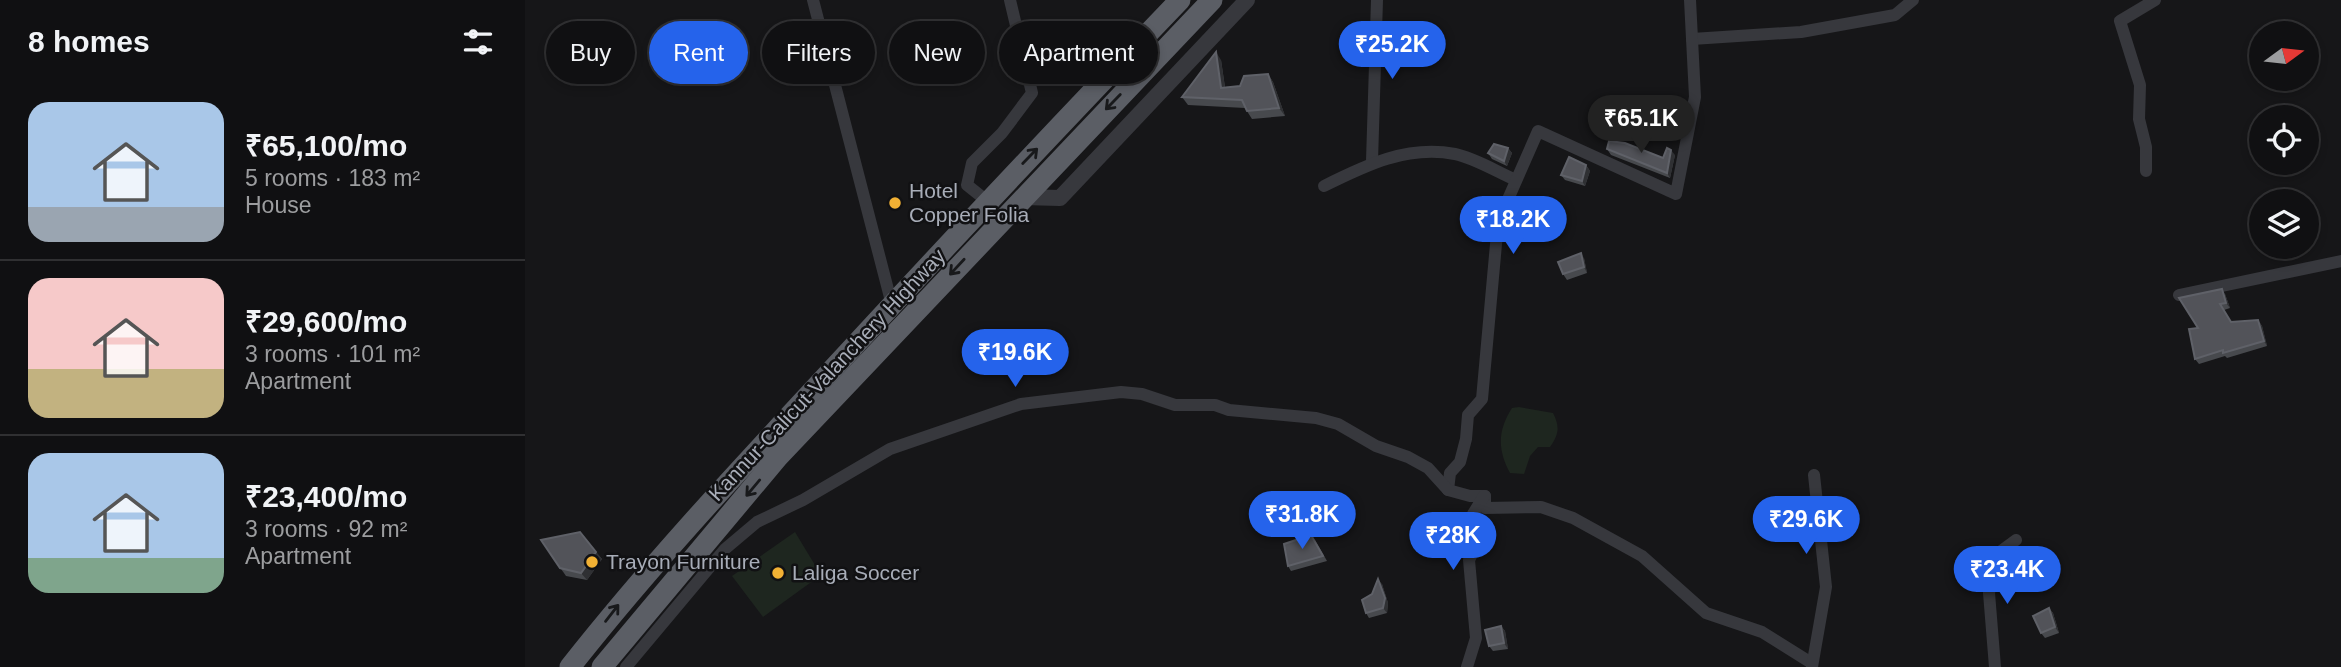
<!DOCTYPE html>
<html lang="en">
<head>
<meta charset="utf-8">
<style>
	:root { --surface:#101012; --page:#19191b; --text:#f1f3f6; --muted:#9c9d9f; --line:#303032; --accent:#2563eb }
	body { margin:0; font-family:Helvetica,sans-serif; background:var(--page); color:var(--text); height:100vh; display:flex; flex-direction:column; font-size:26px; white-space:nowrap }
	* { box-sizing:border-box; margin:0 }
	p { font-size:23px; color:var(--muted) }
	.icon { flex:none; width:38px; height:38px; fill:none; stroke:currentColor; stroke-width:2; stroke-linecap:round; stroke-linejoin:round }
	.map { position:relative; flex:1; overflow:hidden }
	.drawer { display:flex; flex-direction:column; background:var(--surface); width:525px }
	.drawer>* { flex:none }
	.guide { position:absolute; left:21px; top:21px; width:665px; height:63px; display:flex; gap:14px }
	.needle { width:46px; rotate:75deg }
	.tools { position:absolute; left:1724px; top:21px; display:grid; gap:14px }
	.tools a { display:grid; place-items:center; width:70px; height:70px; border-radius:50%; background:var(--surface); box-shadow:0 4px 10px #0003,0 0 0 2px var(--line); font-size:35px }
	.price { position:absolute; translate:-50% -60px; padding:0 16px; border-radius:24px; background:var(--accent); color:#fff; font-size:23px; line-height:46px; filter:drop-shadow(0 2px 4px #0008) }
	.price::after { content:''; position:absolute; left:50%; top:42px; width:21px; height:16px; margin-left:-10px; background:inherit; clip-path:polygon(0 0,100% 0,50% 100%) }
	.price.current { background:#222; color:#fff }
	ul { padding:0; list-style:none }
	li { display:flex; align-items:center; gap:21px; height:175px; padding:0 28px }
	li+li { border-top:2px solid var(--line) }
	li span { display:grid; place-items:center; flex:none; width:196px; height:140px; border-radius:21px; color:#555 }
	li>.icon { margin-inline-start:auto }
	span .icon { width:84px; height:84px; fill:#fffc; stroke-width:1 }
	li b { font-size:30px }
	h2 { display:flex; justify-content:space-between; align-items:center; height:84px; padding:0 28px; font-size:30px }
	.tag { padding:0 24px; border-radius:32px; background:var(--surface); box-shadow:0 4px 10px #0003,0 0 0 2px var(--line); font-size:24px; line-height:63px }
	.tag.current { background:var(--accent); color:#fff }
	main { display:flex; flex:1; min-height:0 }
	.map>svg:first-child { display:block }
	.green { fill:#1e261f }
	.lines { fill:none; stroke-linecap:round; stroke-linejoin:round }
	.minor { stroke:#37383d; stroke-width:12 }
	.tertiary { stroke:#37383d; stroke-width:16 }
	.trunk { stroke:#5b5e65; stroke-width:21 }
	.wall { fill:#47494d }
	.shaded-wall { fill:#2f3033 }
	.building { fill:#525359; stroke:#5f6168; stroke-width:2 }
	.oneway { stroke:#18191b }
	.poi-dot { fill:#f2b134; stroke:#111113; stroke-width:2.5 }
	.labels { text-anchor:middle; stroke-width:5; stroke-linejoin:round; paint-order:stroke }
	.poi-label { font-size:21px; fill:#a8adb8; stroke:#111113; text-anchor:start }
	.street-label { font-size:21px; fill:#a8adb8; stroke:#111113 }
</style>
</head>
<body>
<main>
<section class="drawer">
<h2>8 homes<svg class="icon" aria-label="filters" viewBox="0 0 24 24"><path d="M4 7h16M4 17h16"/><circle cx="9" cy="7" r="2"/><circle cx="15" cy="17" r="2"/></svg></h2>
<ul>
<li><span style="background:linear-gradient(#a9c7e8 75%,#9aa5b1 0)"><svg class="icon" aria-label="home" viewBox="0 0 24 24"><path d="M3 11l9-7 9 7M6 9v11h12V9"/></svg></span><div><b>₹65,100/mo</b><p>5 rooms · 183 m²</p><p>House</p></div></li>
<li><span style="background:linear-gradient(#f6c9c9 65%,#c2b280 0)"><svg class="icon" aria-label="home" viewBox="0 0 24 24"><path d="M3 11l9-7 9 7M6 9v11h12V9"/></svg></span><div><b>₹29,600/mo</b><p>3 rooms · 101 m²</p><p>Apartment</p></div></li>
<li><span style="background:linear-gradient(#a9c7e8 75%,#7fa58c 0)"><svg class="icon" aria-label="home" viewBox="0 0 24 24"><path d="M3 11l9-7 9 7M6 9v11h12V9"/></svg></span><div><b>₹23,400/mo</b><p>3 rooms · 92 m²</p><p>Apartment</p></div></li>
</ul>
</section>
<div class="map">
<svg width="1816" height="667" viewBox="0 0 1816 667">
	<rect width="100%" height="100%" fill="#161618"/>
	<g class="green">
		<path d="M 994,407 L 1028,413 C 1035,427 1034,434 1025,447 L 1013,447 L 1005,456 L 999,474 L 985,473 C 972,449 973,430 987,408 Z"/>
		<path d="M 270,532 L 296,575 L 238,617 L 207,576 Z"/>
	</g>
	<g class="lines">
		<g class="minor">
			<path d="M 288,0 L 367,305"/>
			<path d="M 1167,39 L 1276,32 L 1370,15 L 1388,0"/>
			<path d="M 847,161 L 852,0"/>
			<path d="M 1621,171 L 1621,147 L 1614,119 L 1615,85 L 1595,21 L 1630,0"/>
			<path d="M 799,186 C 841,165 882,145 930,154 C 950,158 972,172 991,180"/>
			<path d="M 462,201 L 442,185 L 447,163 L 477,133 L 507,93 L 485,0"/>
			<path d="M 1654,295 L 1816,261"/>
			<path d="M 923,490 L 925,473 L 935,462 L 941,439 L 943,415 L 957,399 L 973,222 L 1013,131 L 1151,194 L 1170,97 L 1165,0"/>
			<path d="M 960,496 L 960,508 L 1016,507 L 1048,518 L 1117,556 L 1181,613 L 1237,632 L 1285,662"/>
			<path d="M 101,667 L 200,549 L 232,522 L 278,500 L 365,449 L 496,404 L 596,392 L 617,394 L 650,405 L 690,405 L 704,410 L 791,418 L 813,424 L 851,446 L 883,457 L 903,468 L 923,490 L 945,496 L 960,496"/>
			<path d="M 942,667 L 951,638 L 944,560 L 950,548 L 948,514 L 959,496"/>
			<path d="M 1287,667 L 1301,587 L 1289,475"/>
			<path d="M 1470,667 L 1464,593 L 1472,554 L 1491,540"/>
		</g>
		<path class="tertiary" d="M 498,197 L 535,198 L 722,0"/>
		<g class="trunk">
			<path d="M 45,667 C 127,563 217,467 307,370 C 422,245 538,122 655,0"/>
			<path d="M 77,667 L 253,457 L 687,0"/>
		</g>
	</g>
	<g class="wall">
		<path d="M 895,31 L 900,44 L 900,56 L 886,53 L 876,37 Z"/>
		<path d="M 696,60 L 700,87 L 715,86 L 743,74 L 748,82 L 760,116 L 727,119 L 720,108 L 663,105 L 657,97 Z"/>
		<path d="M 1104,102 L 1114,120 L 1103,124 L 1092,110 Z"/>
		<path d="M 983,148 L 987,153 L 982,166 L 967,159 L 963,153 Z"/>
		<path d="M 1082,149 L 1138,158 L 1150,155 L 1145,178 L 1086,155 Z"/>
		<path d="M 1061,165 L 1065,171 L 1060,186 L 1040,180 L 1036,175 Z"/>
		<path d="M 1059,258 L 1062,273 L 1042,280 L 1038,274 Z"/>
		<path d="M 1700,294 L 1705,308 L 1699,310 L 1706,322 L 1733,320 L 1737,326 L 1742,346 L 1702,358 L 1700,356 L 1674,364 L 1670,359 L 1673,328 Z"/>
		<path d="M 16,540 L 71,552 L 77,559 L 62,580 L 41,576 Z"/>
		<path d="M 790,540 L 802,561 L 766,571 L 763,566 Z"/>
		<path d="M 857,584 L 863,603 L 862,613 L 844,618 L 841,613 L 847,594 Z"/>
		<path d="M 1524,608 L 1528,613 L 1534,633 L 1520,638 L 1516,633 Z"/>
		<path d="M 976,626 L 980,631 L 983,649 L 968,651 L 964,646 Z"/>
	</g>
	<g class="shaded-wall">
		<path d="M 891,26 L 895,31 L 900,44 L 900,56 L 896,50 Z"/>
		<path d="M 691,52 L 696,60 L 701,95 L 696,88 Z"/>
		<path d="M 743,74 L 748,82 L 760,116 L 754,108 Z"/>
		<path d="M 983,148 L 987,153 L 982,166 L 979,161 Z"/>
		<path d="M 1146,150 L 1150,155 L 1145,178 L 1142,173 Z"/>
		<path d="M 1061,165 L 1065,171 L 1060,186 L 1057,181 Z"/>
		<path d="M 1056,253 L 1059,258 L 1062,273 L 1059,267 Z"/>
		<path d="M 1697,289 L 1700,294 L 1705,308 L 1701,303 Z"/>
		<path d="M 1733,320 L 1737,326 L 1742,346 L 1739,341 Z"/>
		<path d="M 71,552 L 77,559 L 62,580 L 56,573 Z"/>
		<path d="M 853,579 L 857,584 L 863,603 L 862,613 L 858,608 Z"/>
		<path d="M 1524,608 L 1528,613 L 1534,633 L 1530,627 Z"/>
		<path d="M 976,626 L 980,631 L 983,649 L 979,643 Z"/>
	</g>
	<g class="building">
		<path d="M 891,26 L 896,38 L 896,50 L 883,47 L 876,37 Z"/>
		<path d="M 691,52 L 696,88 L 715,86 L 719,76 L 743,74 L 754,108 L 722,111 L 717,100 L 657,97 Z"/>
		<path d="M 1104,102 L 1110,114 L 1099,119 L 1092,110 Z"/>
		<path d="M 1084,141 L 1100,143 L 1138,158 L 1142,148 L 1146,150 L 1142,173 L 1082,149 Z"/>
		<path d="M 969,144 L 983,148 L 979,161 L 963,153 Z"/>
		<path d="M 1044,157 L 1061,165 L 1057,181 L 1036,175 Z"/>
		<path d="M 1056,253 L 1059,267 L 1038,274 L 1033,262 Z"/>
		<path d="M 1697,289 L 1701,303 L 1695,304 L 1706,322 L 1733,320 L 1739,341 L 1698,353 L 1698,350 L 1670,359 L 1664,329 L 1673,328 L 1654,298 Z"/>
		<path d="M 55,532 L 71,552 L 56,573 L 35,568 L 16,540 Z"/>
		<path d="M 786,535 L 798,556 L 763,566 L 759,544 Z"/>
		<path d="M 853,579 L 860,598 L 858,608 L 841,613 L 837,600 L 847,594 Z"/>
		<path d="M 1524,608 L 1530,627 L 1516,633 L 1508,616 Z"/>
		<path d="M 976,626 L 979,643 L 964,646 L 960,630 Z"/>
	</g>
	<defs><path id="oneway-shaft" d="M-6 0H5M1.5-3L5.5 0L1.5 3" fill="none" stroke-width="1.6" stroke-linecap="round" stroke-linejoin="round" transform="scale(1.75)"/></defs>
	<g class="oneway">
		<use href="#oneway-shaft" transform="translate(588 102) rotate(134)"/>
		<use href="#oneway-shaft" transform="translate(505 156) rotate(-46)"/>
		<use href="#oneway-shaft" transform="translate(432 267) rotate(133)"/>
		<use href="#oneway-shaft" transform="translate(228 488) rotate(130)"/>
		<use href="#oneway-shaft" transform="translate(87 613) rotate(-52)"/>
	</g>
	<g class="poi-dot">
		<circle cx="370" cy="203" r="7"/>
		<circle cx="67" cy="562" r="7"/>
		<circle cx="253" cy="573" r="7"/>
	</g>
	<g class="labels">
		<g class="poi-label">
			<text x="384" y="198">Hotel<tspan x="384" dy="24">Copper Folia</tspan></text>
			<text x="81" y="569">Trayon Furniture</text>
			<text x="267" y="580">Laliga Soccer</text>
		</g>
		<g class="street-label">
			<text transform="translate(302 375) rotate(-47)" y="7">Kannur-Calicut-Valanchery Highway</text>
		</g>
	</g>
</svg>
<div class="tools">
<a><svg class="needle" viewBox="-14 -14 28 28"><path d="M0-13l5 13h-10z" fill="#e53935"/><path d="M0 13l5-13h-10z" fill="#9c9d9f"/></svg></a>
<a><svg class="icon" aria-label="locate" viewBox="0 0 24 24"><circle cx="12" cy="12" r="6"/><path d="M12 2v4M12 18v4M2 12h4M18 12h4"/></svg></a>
<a><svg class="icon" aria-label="layers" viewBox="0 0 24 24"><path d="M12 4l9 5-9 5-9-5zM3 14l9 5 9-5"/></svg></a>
</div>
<b class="price" style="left:867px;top:81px">₹25.2K</b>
<b class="price current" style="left:1116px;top:155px">₹65.1K</b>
<b class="price" style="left:988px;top:256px">₹18.2K</b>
<b class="price" style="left:490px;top:389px">₹19.6K</b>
<b class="price" style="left:777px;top:551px">₹31.8K</b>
<b class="price" style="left:1281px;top:556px">₹29.6K</b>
<b class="price" style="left:928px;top:572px">₹28K</b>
<b class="price" style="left:1482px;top:606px">₹23.4K</b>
<div class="guide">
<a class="tag">Buy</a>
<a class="tag current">Rent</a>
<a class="tag">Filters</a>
<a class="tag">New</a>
<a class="tag">Apartment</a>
</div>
</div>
</main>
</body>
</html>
